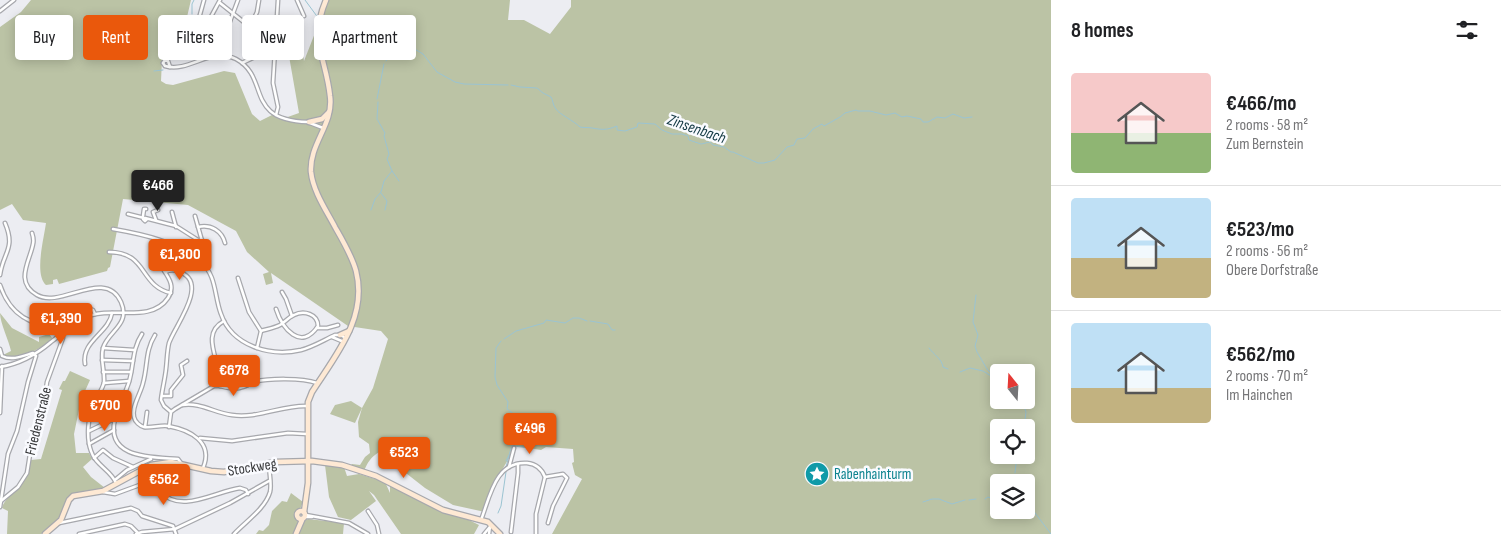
<!DOCTYPE html>
<html lang="en">
<head>
<meta charset="utf-8">
<style>
	:root { --surface:#fff; --page:#f2f2f2; --text:#202124; --muted:#757577; --line:#e0e0e0; --accent:#ea580c }
	body { margin:0; font-family:"Sofia Sans Condensed",sans-serif; background:var(--page); color:var(--text); height:100vh; display:flex; flex-direction:column; font-size:19px; white-space:nowrap }
	* { box-sizing:border-box; margin:0 }
	p { font-size:16px; color:var(--muted) }
	.icon { flex:none; width:28px; height:28px; fill:none; stroke:currentColor; stroke-width:2; stroke-linecap:round; stroke-linejoin:round }
	.map { position:relative; flex:1; overflow:hidden }
	.side { display:flex; flex-direction:column; background:var(--surface); width:450px }
	.side>* { flex:none }
	.top-card { position:absolute; left:15px; top:15px; width:475px; height:45px; display:flex; gap:10px }
	.needle { width:32px; rotate:342deg }
	.buttons { position:absolute; left:990px; top:364px; display:grid; gap:10px }
	.buttons a { display:grid; place-items:center; width:45px; height:45px; border-radius:5px; background:var(--surface); box-shadow:0 2px 12px #0003; font-size:25px }
	.price { position:absolute; translate:-50% -42px; padding:0 11px; border-radius:5px; background:var(--accent); color:#fff; font-size:16px; line-height:32px; filter:drop-shadow(0 1px 2px #0008) }
	.price::after { content:''; position:absolute; left:50%; top:30px; width:15px; height:11px; margin-left:-8px; background:inherit; clip-path:polygon(0 0,100% 0,50% 100%) }
	.price.on { background:#222; color:#fff }
	ul { padding:0; list-style:none }
	li { display:flex; align-items:center; gap:15px; height:125px; padding:0 20px }
	li+li { border-top:1px solid var(--line) }
	li span { display:grid; place-items:center; flex:none; width:140px; height:100px; border-radius:5px; color:#555 }
	li>.icon { margin-inline-start:auto }
	span .icon { width:60px; height:60px; fill:#fffc; stroke-width:1 }
	li b { font-size:21px }
	h2 { display:flex; justify-content:space-between; align-items:center; height:60px; padding:0 20px; font-size:21px }
	.chip { padding:0 18px; border-radius:5px; background:var(--surface); box-shadow:0 2px 12px #0003; font-size:18px; line-height:45px }
	.chip.on { background:var(--accent); color:#fff }
	main { display:flex; flex:1; min-height:0 }
	.map>svg:first-child { display:block }
	.green { fill:#bbc3a5; fill-rule:evenodd }
	.lines { fill:none; stroke-linecap:round; stroke-linejoin:round }
	.stream { stroke:#9bc4d2; stroke-width:1 }
	.street-casing { stroke:#a7a8ad; stroke-width:5 }
	.secondary-casing { stroke:#a7a8ad; stroke-width:7 }
	.street { stroke:#fff; stroke-width:2.5 }
	.secondary { stroke:#fee9d4; stroke-width:4.5 }
	.labels { text-anchor:middle; stroke-width:5; stroke-linejoin:round; paint-order:stroke }
	.street-label { font-size:15px; fill:#37383a; stroke:#fafbff }
	.culture-label { font-size:15px; fill:#0d838f; stroke:#fafbff; text-anchor:start }
	.water-label { font-size:16px; font-style:italic; fill:#133944; stroke:#fafbff }
</style>
</head>
<body>
<main>
<div class="map">
<svg width="1051" height="534" viewBox="0 0 1051 534">
	<rect width="100%" height="100%" fill="#ecedf2"/>
	<g class="green">
		<path d="M 31,0 L 191,0 L 187,17 L 187,32 L 180,44 L 186,43 L 189,46 L 188,51 L 184,49 L 182,52 L 177,51 L 162,60 L 161,81 L 166,84 L 173,85 L 224,71 L 235,73 L 252,114 L 260,121 L 272,115 L 282,119 L 299,113 L 286,39 L 290,38 L 290,33 L 294,25 L 302,24 L 304,32 L 301,41 L 304,61 L 328,0 L 510,0 L 508,20 L 524,20 L 550,34 L 571,7 L 571,0 L 1051,0 L 1051,534 L 552,534 L 582,479 L 575,475 L 572,463 L 574,462 L 573,449 L 546,447 L 541,450 L 516,446 L 498,477 L 485,512 L 453,505 L 425,488 L 379,452 C 370,458 368,462 364,471 L 350,466 L 352,464 L 360,465 L 365,457 L 370,453 L 369,444 L 359,437 L 358,422 L 362,408 L 373,388 L 388,339 L 381,331 L 348,326 L 271,273 L 273,283 L 266,285 L 263,274 L 269,272 L 247,252 L 236,231 L 188,205 L 123,199 L 110,267 L 108,268 L 107,271 L 59,284 L 57,279 L 53,280 L 53,284 L 46,285 C 34,275 44,238 46,223 L 23,220 L 12,204 L 0,210 L 0,27 L 21,12 ZM 999,372 L 1026,372 L 1026,400 L 999,400 ZM 999,428 L 1026,428 L 1026,455 L 999,455 ZM 999,482 L 1026,482 L 1026,510 L 999,510 Z"/>
		<path d="M 0,313 L 12,328 L 39,342 L 39,337 L 49,334 L 53,339 C 40,348 20,363 3,355 L 11,351 C 9,341 0,323 0,313 Z"/>
		<path d="M 70,371 L 90,380 L 81,400 L 74,434 L 76,453 L 89,453 L 92,459 L 83,467 L 91,477 L 105,488 L 92,492 L 72,494 L 68,498 L 60,518 L 41,534 L 7,534 L 8,511 L 2,508 C 4,499 14,493 20,486 C 27,478 28,469 31,460 L 41,459 L 62,390 L 59,389 L 63,381 L 65,381 Z"/>
		<path d="M 351,401 L 362,408 L 355,423 L 330,414 L 335,405 Z"/>
		<path d="M 325,465 L 344,467 L 347,476 L 359,474 L 385,482 L 390,493 L 390,486 L 391,484 L 438,510 L 465,518 L 479,525 L 474,534 L 401,534 L 374,495 L 369,491 L 376,501 L 351,520 L 338,517 L 329,497 Z"/>
		<path d="M 291,493 L 303,502 L 300,509 L 295,514 L 298,522 L 294,534 L 256,534 L 259,530 L 263,531 L 269,525 L 272,511 L 282,501 L 287,502 Z"/>
		<path d="M 308,519 L 344,523 L 343,534 L 298,534 L 303,522 Z"/>
	</g>
	<g class="lines">
		<g class="stream">
			<path d="M 305,0 L 319,19"/>
			<path d="M 192,14 L 192,4 L 194,0"/>
			<path d="M 322,22 L 330,31 L 339,30 L 351,39 L 368,44 L 380,45 L 390,47 L 413,48 L 423,54 L 437,72 L 455,82 L 464,84 L 508,85"/>
			<path d="M 166,57 L 178,38 L 191,26"/>
			<path d="M 386,61 L 390,56 L 390,49"/>
			<path d="M 154,71 L 163,70"/>
			<path d="M 511,85 L 520,87 L 537,88 L 543,93 L 551,97 C 553,100 553,106 556,109 C 559,114 574,121 580,127 C 584,128 588,127 592,128 C 603,130 607,130 617,126 L 617,130 L 625,131 L 637,127 L 638,123 L 655,124 L 662,130 L 672,134 L 682,134 L 688,136 L 689,140 L 701,144 L 710,142 L 713,145 L 724,147 L 731,152 L 733,152 L 758,163 L 764,163 L 775,160 L 787,147 L 794,145 L 797,139 L 805,138 L 813,129 L 822,124 L 824,126 L 840,117 L 845,113 L 856,110 L 858,111 L 870,111 L 886,115 L 895,113 L 902,117 L 907,116 L 921,119 L 923,122 L 928,122 L 937,117 L 945,118 L 953,114 L 964,118 L 972,117"/>
			<path d="M 377,99 L 384,64"/>
			<path d="M 378,102 L 377,119 L 385,133 L 384,136 L 389,154 L 387,159 L 392,171 L 399,181"/>
			<path d="M 381,193 L 387,201 L 385,210"/>
			<path d="M 371,210 L 375,199 L 381,192 L 384,181 L 392,171"/>
			<path d="M 976,295 L 973,322 L 978,335 L 975,346 L 977,352 L 987,369 L 999,381"/>
			<path d="M 590,321 L 608,324 L 612,330 L 615,330"/>
			<path d="M 504,339 L 516,331 L 544,323 L 546,320 L 565,323 L 573,318 L 579,318 L 587,321"/>
			<path d="M 501,341 L 496,348 L 495,377 L 497,385 L 508,402 L 507,409 C 520,417 512,419 518,429 L 513,439 L 516,441 L 511,448 L 506,467"/>
			<path d="M 929,348 C 934,355 942,359 943,367 L 948,369"/>
			<path d="M 960,372 L 970,368 L 983,371 L 991,376 L 993,375"/>
			<path d="M 1022,400 L 1026,412 L 1025,420 L 1028,425 L 1026,429"/>
			<path d="M 512,446 L 532,448"/>
			<path d="M 506,461 L 509,455"/>
			<path d="M 1015,473 L 1017,455"/>
			<path d="M 985,499 L 988,497 L 999,501"/>
			<path d="M 969,500 L 976,499"/>
			<path d="M 1026,501 L 1051,534"/>
			<path d="M 923,502 L 932,499 L 939,499 L 952,504 L 965,500"/>
			<path d="M 498,513 L 501,506 L 506,472"/>
		</g>
		<g class="street-casing">
			<g id="street">
				<path d="M 297,0 L 304,16"/>
				<path d="M 220,3 L 265,39 L 275,42"/>
				<path d="M 0,11 L 14,0"/>
				<path d="M 250,27 L 257,12 L 259,0"/>
				<path d="M 196,29 L 204,0"/>
				<path d="M 194,39 L 200,37 L 220,0"/>
				<path d="M 221,55 L 222,43 L 238,0"/>
				<path d="M 163,63 L 165,66 C 190,73 211,46 236,59 C 271,78 243,120 308,122"/>
				<path d="M 163,63 L 165,60 L 168,61 L 170,67"/>
				<path d="M 242,63 L 261,54"/>
				<path d="M 276,115 L 278,107 L 273,83 L 278,0"/>
				<path d="M 310,123 L 323,128"/>
				<path d="M 172,212 L 176,227"/>
				<path d="M 128,214 L 144,218"/>
				<path d="M 143,216 L 144,209 L 146,209"/>
				<path d="M 195,216 L 206,255 L 202,262"/>
				<path d="M 147,219 L 145,221 L 143,219 L 145,218 L 176,226 L 198,240 L 202,240"/>
				<path d="M 156,220 L 153,212 L 158,210"/>
				<path d="M 198,227 C 211,224 222,231 225,243"/>
				<path d="M 113,229 C 142,234 179,242 201,262 C 217,276 214,296 221,314 C 232,346 270,357 301,350 C 313,347 324,340 335,335 L 340,335 L 346,338"/>
				<path d="M 32,233 C 33,236 34,240 33,244 C 30,261 14,282 37,295 C 61,309 105,267 121,302 C 131,325 108,331 103,348 C 100,360 105,371 104,382 C 103,389 97,396 94,403 C 88,416 86,437 91,451 C 95,465 111,470 116,483"/>
				<path d="M 109,252 C 148,252 139,286 171,293"/>
				<path d="M 165,272 C 172,269 178,270 184,274 C 206,287 175,326 169,343 C 167,351 167,361 166,369 C 165,379 162,390 161,400 L 164,406 L 171,412"/>
				<path d="M 0,275 C 3,252 16,249 5,223"/>
				<path d="M 238,278 L 249,312 L 261,331 L 257,348"/>
				<path d="M 0,285 C 4,297 12,310 23,317 C 29,320 34,324 41,324 C 59,324 75,303 93,310 L 95,314"/>
				<path d="M 282,292 L 286,299 L 292,316"/>
				<path d="M 317,328 L 327,328 L 338,325"/>
				<path d="M 261,331 C 268,329 274,328 280,325 C 285,322 289,317 294,315 C 304,310 318,314 318,326 C 301,352 282,328 276,309"/>
				<path d="M 142,334 C 132,349 134,365 129,382 C 125,394 119,406 115,419 C 105,459 152,457 178,459 L 181,463"/>
				<path d="M 155,335 C 145,351 148,365 143,383 C 141,393 131,407 134,417 C 135,422 140,426 144,427 C 152,428 160,425 168,426 C 190,430 214,442 203,468"/>
				<path d="M 332,337 L 344,342"/>
				<path d="M 103,348 L 134,350"/>
				<path d="M 0,349 L 2,356 C 12,361 23,356 33,353 L 36,356 L 28,382 L 17,431 L 8,454 L 0,507"/>
				<path d="M 102,360 L 133,361"/>
				<path d="M 85,364 C 81,341 109,333 112,313"/>
				<path d="M 0,367 C 19,364 37,354 51,342 C 70,328 78,315 104,313 C 125,311 154,319 168,298 C 181,279 152,266 155,246 L 160,242"/>
				<path d="M 103,372 L 131,372"/>
				<path d="M 104,383 L 129,381"/>
				<path d="M 220,386 C 226,388 237,390 243,387 C 247,386 250,383 254,382 C 270,378 302,378 317,383"/>
				<path d="M 220,386 C 223,364 198,335 224,321"/>
				<path d="M 162,396 L 171,396 L 171,390 L 183,375 L 181,365 L 187,361"/>
				<path d="M 95,400 L 117,393 L 125,393"/>
				<path d="M 182,405 C 201,402 214,413 232,415 C 257,419 282,405 307,406"/>
				<path d="M 0,413 L 2,366"/>
				<path d="M 90,417 L 120,405"/>
				<path d="M 145,427 L 147,412"/>
				<path d="M 169,427 L 171,412 L 175,409 L 214,386 L 247,385"/>
				<path d="M 89,431 L 116,418"/>
				<path d="M 200,438 L 232,441 L 288,433 L 307,434"/>
				<path d="M 89,444 L 114,430"/>
				<path d="M 94,458 L 103,450 L 113,458 L 133,467"/>
				<path d="M 509,467 L 514,448"/>
				<path d="M 545,477 L 563,474 L 567,478 L 553,506 L 548,523"/>
				<path d="M 115,480 L 127,470 L 151,459"/>
				<path d="M 103,492 L 115,494 L 156,479 L 160,482 L 160,491 C 180,515 216,491 240,488 L 246,490 L 248,494"/>
				<path d="M 1,501 L 18,487 L 27,473 L 31,448 L 42,416 L 47,382 L 63,338 L 61,333"/>
				<path d="M 368,511 L 377,525 L 379,534"/>
				<path d="M 306,515 L 349,523 L 368,534"/>
				<path d="M 305,517 L 312,517"/>
				<path d="M 481,520 C 490,497 495,461 527,463 C 536,464 542,469 545,477 L 536,514 L 536,534"/>
				<path d="M 59,523 L 131,508 L 138,511 L 142,516 L 173,526 L 176,534"/>
				<path d="M 511,532 L 518,473 L 518,464"/>
				<path d="M 79,534 L 125,524 L 131,526 L 138,533"/>
				<path d="M 136,534 L 142,532 L 175,529 L 230,503 L 269,481"/>
				<path d="M 234,534 C 245,522 265,509 270,492 C 272,484 269,473 269,464"/>
				<path d="M 484,534 L 489,528"/>
				<path d="M 489,534 L 490,526"/>
			</g>
		</g>
		<g class="secondary-casing">
			<g id="secondary">
				<path d="M 309,122 L 322,119 L 329,112"/>
				<path d="M 340,335 L 349,331"/>
				<circle cx="301" cy="515" r="4"/>
				<path d="M 304,512 L 308,483 L 308,402 L 312,392 C 335,356 368,318 356,271 C 352,256 343,241 335,227 C 326,210 313,191 311,172 C 309,144 334,124 330,96 C 326,58 309,40 326,0"/>
				<path d="M 45,534 L 61,520 L 69,500 L 73,496 L 103,491 L 151,465 L 171,462 L 211,471 L 224,472 L 275,462 L 312,461 L 342,465 L 376,476 L 443,510 L 488,522 L 500,534"/>
				<path d="M 296,534 L 302,520"/>
			</g>
		</g>
		<use href="#street" class="street"/>
		<use href="#secondary" class="secondary"/>
	</g>
	<defs>
		<g id="sight-disc" transform="scale(1.25)"><circle r="9.5" fill="#0f9aa8" stroke="#fafbff"/><path d="M0-6L1.8-2.2L6-1.7L2.9 1.2L3.7 5.4L0 3.3L-3.7 5.4L-2.9 1.2L-6-1.7L-1.8-2.2Z" fill="#fff"/></g>
	</defs>
	<g fill-rule="evenodd">
		<use href="#sight-disc" x="817" y="474"/>
	</g>
	<g class="labels">
		<g class="street-label">
			<text transform="translate(38 421) rotate(-76)" y="5">Friedenstraße</text>
			<text transform="translate(252 467) rotate(-9)" y="5">Stockweg</text>
		</g>
		<g class="culture-label">
			<text x="834" y="479">Rabenhainturm</text>
		</g>
		<g class="water-label">
			<text transform="translate(697 128) rotate(19)" y="6">Zinsenbach</text>
		</g>
	</g>
</svg>
<div class="buttons">
<a><svg class="needle" viewBox="-14 -14 28 28"><path d="M0-13l5 13h-10z" fill="#e53935"/><path d="M0 13l5-13h-10z" fill="#757577"/></svg></a>
<a><svg class="icon" aria-label="locate" viewBox="0 0 24 24"><circle cx="12" cy="12" r="6"/><path d="M12 2v4M12 18v4M2 12h4M18 12h4"/></svg></a>
<a><svg class="icon" aria-label="layers" viewBox="0 0 24 24"><path d="M12 4l9 5-9 5-9-5zM3 14l9 5 9-5"/></svg></a>
</div>
<b class="price on" style="left:158px;top:212px">€466</b>
<b class="price" style="left:180px;top:281px">€1,300</b>
<b class="price" style="left:61px;top:345px">€1,390</b>
<b class="price" style="left:234px;top:397px">€678</b>
<b class="price" style="left:105px;top:432px">€700</b>
<b class="price" style="left:530px;top:455px">€496</b>
<b class="price" style="left:404px;top:479px">€523</b>
<b class="price" style="left:164px;top:506px">€562</b>
<div class="top-card">
<a class="chip">Buy</a>
<a class="chip on">Rent</a>
<a class="chip">Filters</a>
<a class="chip">New</a>
<a class="chip">Apartment</a>
</div>
</div>
<section class="side">
<h2>8 homes<svg class="icon" aria-label="filters" viewBox="0 0 24 24"><path d="M4 7h16M4 17h16"/><circle cx="9" cy="7" r="2"/><circle cx="15" cy="17" r="2"/></svg></h2>
<ul>
<li><span style="background:linear-gradient(#f6c9c9 60%,#8fb573 0)"><svg class="icon" aria-label="home" viewBox="0 0 24 24"><path d="M3 11l9-7 9 7M6 9v11h12V9"/></svg></span><div><b>€466/mo</b><p>2 rooms · 58 m²</p><p>Zum Bernstein</p></div></li>
<li><span style="background:linear-gradient(#bfe0f5 60%,#c2b280 0)"><svg class="icon" aria-label="home" viewBox="0 0 24 24"><path d="M3 11l9-7 9 7M6 9v11h12V9"/></svg></span><div><b>€523/mo</b><p>2 rooms · 56 m²</p><p>Obere Dorfstraße</p></div></li>
<li><span style="background:linear-gradient(#bfe0f5 65%,#c2b280 0)"><svg class="icon" aria-label="home" viewBox="0 0 24 24"><path d="M3 11l9-7 9 7M6 9v11h12V9"/></svg></span><div><b>€562/mo</b><p>2 rooms · 70 m²</p><p>Im Hainchen</p></div></li>
</ul>
</section>
</main>
</body>
</html>
